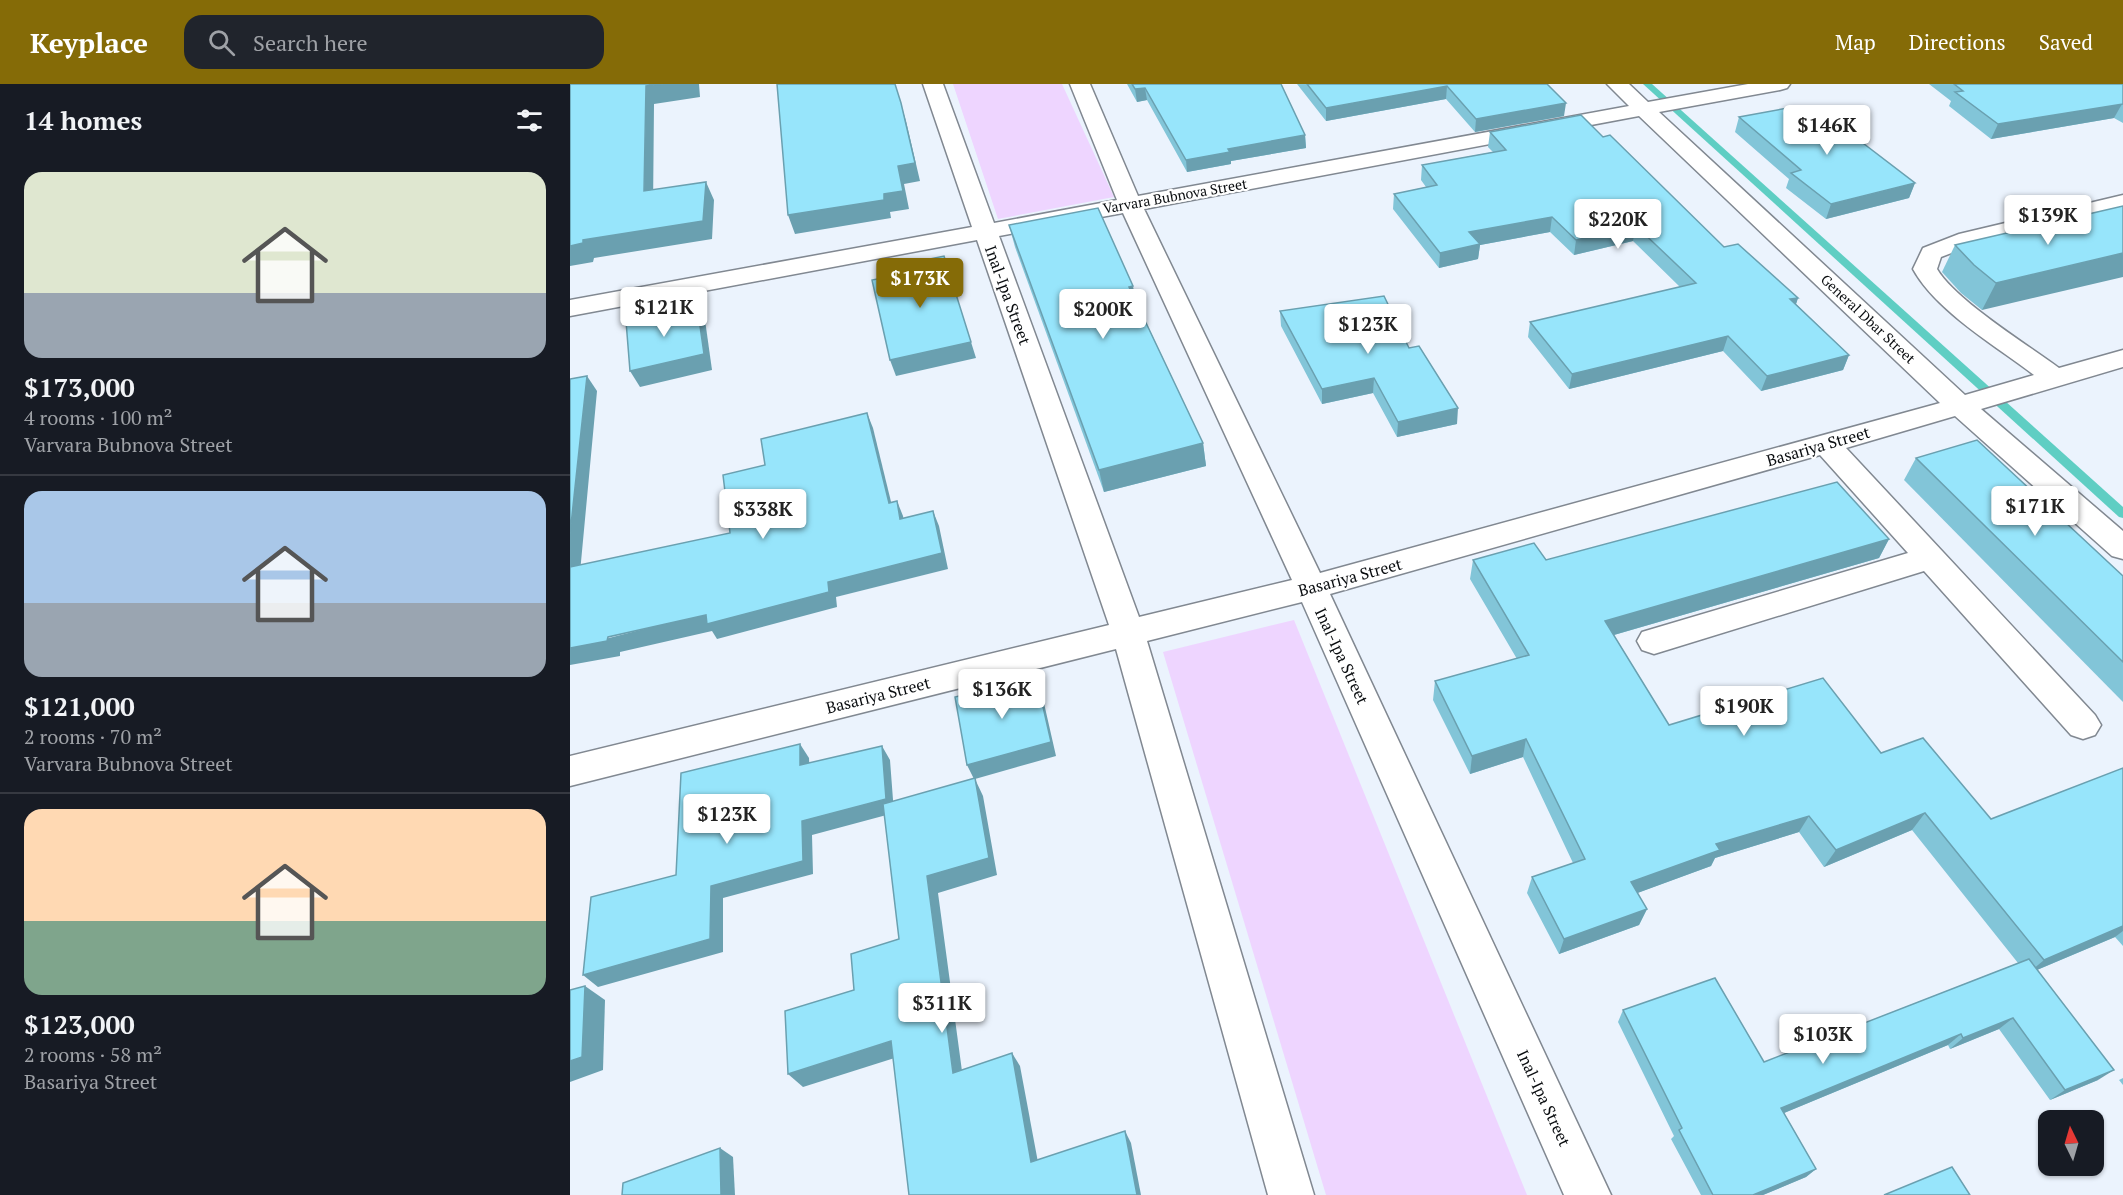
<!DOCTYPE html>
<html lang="en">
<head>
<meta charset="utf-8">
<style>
	:root { --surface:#171b24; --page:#20242c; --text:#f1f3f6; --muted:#9ea1a6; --line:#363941; --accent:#856b07 }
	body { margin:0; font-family:"PT Serif",serif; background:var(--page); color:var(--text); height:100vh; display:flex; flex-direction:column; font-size:22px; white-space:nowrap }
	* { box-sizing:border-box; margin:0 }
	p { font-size:20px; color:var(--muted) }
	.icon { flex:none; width:33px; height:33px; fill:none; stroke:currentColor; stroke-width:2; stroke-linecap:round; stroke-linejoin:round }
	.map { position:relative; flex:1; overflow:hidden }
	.panel { display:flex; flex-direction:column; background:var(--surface); width:570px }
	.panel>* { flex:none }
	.needle { width:39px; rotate:355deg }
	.buttons { position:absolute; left:1468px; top:1026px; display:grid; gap:12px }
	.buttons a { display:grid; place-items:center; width:66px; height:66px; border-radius:12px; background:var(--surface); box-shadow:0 2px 4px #0004; font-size:30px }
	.price { position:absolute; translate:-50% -51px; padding:0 14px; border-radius:6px; background:#fff; color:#222; font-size:20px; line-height:39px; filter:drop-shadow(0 2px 3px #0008) }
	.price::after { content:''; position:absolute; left:50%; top:36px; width:18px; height:14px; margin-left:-9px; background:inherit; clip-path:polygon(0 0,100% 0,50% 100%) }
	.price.on { background:var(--accent); color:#fff }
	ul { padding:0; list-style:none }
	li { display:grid; align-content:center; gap:12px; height:318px; padding:0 24px }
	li+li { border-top:2px solid var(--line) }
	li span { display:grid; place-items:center; height:186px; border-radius:18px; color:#555 }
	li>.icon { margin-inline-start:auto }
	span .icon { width:108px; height:108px; fill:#fffc; stroke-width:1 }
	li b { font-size:26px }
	h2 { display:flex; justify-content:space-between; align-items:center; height:72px; padding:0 24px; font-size:26px }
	header { display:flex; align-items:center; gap:36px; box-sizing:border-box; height:84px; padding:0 30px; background:var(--accent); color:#fff }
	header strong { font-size:28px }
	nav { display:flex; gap:33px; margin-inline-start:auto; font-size:21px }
	.search { width:420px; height:54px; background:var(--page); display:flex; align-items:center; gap:15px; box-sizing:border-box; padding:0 21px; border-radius:18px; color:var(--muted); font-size:22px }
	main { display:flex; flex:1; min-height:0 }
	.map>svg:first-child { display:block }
	.green { fill:#eed5ff }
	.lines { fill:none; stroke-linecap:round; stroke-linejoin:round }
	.stream { fill:#5fcec3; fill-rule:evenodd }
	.minor-casing { stroke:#818891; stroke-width:3 }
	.minor { fill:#fff; fill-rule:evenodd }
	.wall { fill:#82c5d8 }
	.shaded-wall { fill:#6aa0b0 }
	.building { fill:#97e5fb; stroke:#6aa0b0; stroke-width:1.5 }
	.labels { text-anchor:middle; stroke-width:4.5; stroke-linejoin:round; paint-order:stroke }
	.far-street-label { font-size:14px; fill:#090c0f; stroke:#fff }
	.street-label { font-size:16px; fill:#090c0f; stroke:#fff }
</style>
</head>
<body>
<header>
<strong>Keyplace</strong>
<div class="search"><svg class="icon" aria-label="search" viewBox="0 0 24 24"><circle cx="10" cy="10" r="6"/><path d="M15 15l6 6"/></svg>Search here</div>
<nav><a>Map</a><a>Directions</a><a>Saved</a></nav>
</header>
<main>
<section class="panel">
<h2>14 homes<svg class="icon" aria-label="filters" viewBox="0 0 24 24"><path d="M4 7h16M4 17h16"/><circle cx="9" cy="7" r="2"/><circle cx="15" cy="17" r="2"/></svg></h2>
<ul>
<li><span style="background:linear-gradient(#dfe7d0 65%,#9aa5b1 0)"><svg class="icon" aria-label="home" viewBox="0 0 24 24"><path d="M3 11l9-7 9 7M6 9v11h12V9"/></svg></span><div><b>$173,000</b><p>4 rooms · 100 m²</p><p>Varvara Bubnova Street</p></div></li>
<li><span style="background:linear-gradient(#a9c7e8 60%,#9aa5b1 0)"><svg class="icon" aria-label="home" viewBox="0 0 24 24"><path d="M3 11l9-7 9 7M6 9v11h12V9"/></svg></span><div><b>$121,000</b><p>2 rooms · 70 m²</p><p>Varvara Bubnova Street</p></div></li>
<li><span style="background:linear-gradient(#ffd9b3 60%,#7fa58c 0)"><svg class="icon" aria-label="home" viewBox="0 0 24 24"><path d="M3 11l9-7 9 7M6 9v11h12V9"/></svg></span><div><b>$123,000</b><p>2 rooms · 58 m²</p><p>Basariya Street</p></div></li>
</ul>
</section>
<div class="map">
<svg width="1553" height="1111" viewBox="0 0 1553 1111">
	<rect width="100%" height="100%" fill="#ebf3fd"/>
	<g class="green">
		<path d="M 383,0 L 492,0 L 544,113 L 428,135 Z"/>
		<path d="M 724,536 L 957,1111 L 756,1111 L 593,568 Z"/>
	</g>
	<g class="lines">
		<path class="stream" d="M 1073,0 L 1082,0 L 1553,423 L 1553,434 L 1549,433 Z"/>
		<g class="minor-casing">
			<path id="minor" d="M 353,0 L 373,0 L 424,139 L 547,116 L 500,0 L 520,0 L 568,112 L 1059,22 L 1037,0 L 1059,0 L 1078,18 L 1178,0 L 1220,0 L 1217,4 L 1210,6 L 1089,28 L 1395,311 L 1464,291 C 1426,262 1366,227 1343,185 L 1353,164 L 1389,150 L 1553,111 L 1553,125 L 1405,160 L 1371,173 L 1367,185 C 1385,216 1458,261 1489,284 L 1553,266 L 1553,283 L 1411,325 L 1553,447 L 1553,475 L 1542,472 L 1385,332 L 1276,364 L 1525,631 L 1531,641 L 1525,651 L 1513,655 L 1501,651 L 1354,487 L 1084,570 L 1072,566 L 1067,557 L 1072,548 L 1338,469 L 1250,371 L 760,510 L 1041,1111 L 994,1111 L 732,518 L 577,557 L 744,1111 L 698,1111 L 546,565 L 0,702 L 0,672 L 539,541 L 407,156 L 0,232 L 0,216 L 402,143 ZM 1069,32 L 1370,319 L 750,489 L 574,125 ZM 553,129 L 722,496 L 569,533 L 429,152 Z"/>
		</g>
		<use href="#minor" class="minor"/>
	</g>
	<g class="wall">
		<path d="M 557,0 L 711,0 L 735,51 L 736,64 L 661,77 L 661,80 L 617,88 L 577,16 L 567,18 Z"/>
		<path d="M 727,0 L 977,0 L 994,32 L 905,48 L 876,15 L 756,37 Z"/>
		<path d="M 1359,0 L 1553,0 L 1553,39 L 1544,34 L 1421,55 L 1379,22 L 1381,17 Z"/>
		<path d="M 1169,33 L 1245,40 L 1345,99 L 1339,114 L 1256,135 L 1216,104 L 1219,95 L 1165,48 Z"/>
		<path d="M 920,48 L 1033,53 L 1154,163 L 1228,214 L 1226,220 L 1279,271 L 1273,286 L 1191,307 L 1153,267 L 999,305 L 958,253 L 960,238 L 1110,203 L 1063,157 L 1004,171 L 980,148 L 910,161 L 908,175 L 869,184 L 823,125 L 824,110 L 856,103 L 851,96 L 852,81 L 923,68 L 918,63 Z"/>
		<path d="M 1553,122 L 1412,226 L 1391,209 L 1372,188 L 1385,161 Z"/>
		<path d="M 439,141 L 566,217 L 633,359 L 636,382 L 534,408 L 445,163 Z"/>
		<path d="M 710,227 L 839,264 L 887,340 L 827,353 L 803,309 L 752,320 L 711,242 Z"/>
		<path d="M 1346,374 L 1553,492 L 1553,618 L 1334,396 Z"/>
		<path d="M 1319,455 L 1309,474 L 1044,551 L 1099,641 L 1311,669 L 1421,735 L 1553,684 L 1553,862 L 1545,853 L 1467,886 L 1528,996 L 1480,1016 L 1429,945 L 1380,965 L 1378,961 L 1214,1029 L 1246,1085 L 1236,1093 L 1193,1111 L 1131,1111 L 1101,1055 L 1104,1052 L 1048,938 L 1053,926 L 1194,978 L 1448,879 L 1342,746 L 1254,783 L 1229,748 L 1145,774 L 1141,782 L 1067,809 L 1077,825 L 1069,841 L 989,870 L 957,809 L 962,793 L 1003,779 L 953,673 L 900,690 L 863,616 L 865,597 L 947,575 L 900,495 L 903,476 L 976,476 Z"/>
		<path d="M 1553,994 L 1553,1001 L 1549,996 Z"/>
	</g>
	<g class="shaded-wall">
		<path d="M 93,0 L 129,0 L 130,13 L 84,20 L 83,125 L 74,107 L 76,2 Z"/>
		<path d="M 325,0 L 336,37 L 350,97 L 334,100 L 339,125 L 320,128 L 321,134 L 225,150 L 218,131 L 314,110 Z"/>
		<path d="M 877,2 L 876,15 L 756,37 L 756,24 Z"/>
		<path d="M 575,4 L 577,16 L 567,18 L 565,5 Z"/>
		<path d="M 996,19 L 994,32 L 905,48 L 906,35 Z"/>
		<path d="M 1552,20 L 1544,34 L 1421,55 L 1428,40 Z"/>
		<path d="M 735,51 L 736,64 L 661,77 L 661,80 L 617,88 L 616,76 L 658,65 Z"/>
		<path d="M 136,98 L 144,116 L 142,155 L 24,174 L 23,178 L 0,182 L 0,162 Z"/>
		<path d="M 1345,99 L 1339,114 L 1256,135 L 1261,120 Z"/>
		<path d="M 982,133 L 980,148 L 910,161 L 908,175 L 869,184 L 870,169 L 899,148 Z"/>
		<path d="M 1066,142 L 1063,157 L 1004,171 L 1006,156 Z"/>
		<path d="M 1553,169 L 1553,193 L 1412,226 L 1426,199 Z"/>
		<path d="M 374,172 L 406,274 L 326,292 L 320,276 Z"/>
		<path d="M 563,202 L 567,224 L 559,203 Z"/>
		<path d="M 1228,214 L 1223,229 L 1220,215 Z"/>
		<path d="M 127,221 L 135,236 L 142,286 L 70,303 L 60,287 Z"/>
		<path d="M 1158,252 L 1153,267 L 999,305 L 1002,290 Z"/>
		<path d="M 1279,271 L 1273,286 L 1191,307 L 1197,292 Z"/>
		<path d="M 17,292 L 27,307 L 9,499 L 0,488 L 0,450 Z"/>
		<path d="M 804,294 L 803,309 L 752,320 L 752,305 Z"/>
		<path d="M 888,324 L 887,340 L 827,353 L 828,338 Z"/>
		<path d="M 297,329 L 303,344 L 325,434 L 319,419 Z"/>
		<path d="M 633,359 L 636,382 L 534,408 L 529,386 Z"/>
		<path d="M 327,417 L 333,432 L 336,450 L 330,435 Z"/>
		<path d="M 363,427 L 369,442 L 378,485 L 266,513 L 267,523 L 147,555 L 142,547 L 50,568 L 50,572 L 0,581 L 0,564 L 258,498 Z"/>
		<path d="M 1319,455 L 1309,474 L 1030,555 L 1035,537 Z"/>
		<path d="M 466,592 L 471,606 L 486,672 L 405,695 L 413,712 L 427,791 L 368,809 L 394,1002 L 383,989 L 357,792 L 404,695 L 397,681 Z"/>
		<path d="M 956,655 L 953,673 L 900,690 L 902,672 Z"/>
		<path d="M 230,660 L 239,674 L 240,695 L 230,681 Z"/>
		<path d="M 312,662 L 320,676 L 324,729 L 242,751 L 243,790 L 153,814 L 153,868 L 28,903 L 13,891 L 232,737 Z"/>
		<path d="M 1355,729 L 1342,746 L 1254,783 L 1266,766 Z"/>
		<path d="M 1239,732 L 1229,748 L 1145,774 L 1141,782 L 1054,814 L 1061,798 L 1146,760 Z"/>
		<path d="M 1077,825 L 1069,841 L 989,870 L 994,855 Z"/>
		<path d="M 1553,842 L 1553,847 L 1545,853 L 1457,890 L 1474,876 Z"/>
		<path d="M 15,902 L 35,916 L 33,986 L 0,998 L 0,977 Z"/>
		<path d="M 1443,934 L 1429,945 L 1380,965 L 1393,954 Z"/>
		<path d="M 1391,950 L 1378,961 L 1202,1034 L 1211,1024 Z"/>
		<path d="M 321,957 L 334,971 L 233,1003 L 218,990 Z"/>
		<path d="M 442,969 L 450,982 L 470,1089 L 461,1078 Z"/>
		<path d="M 1544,986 L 1528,996 L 1480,1016 L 1495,1006 Z"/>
		<path d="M 555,1047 L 561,1059 L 571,1111 L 567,1111 Z"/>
		<path d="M 150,1064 L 163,1073 L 165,1111 L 151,1111 Z"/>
		<path d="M 1246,1085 L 1236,1093 L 1193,1111 L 1183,1111 Z"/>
	</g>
	<g class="building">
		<path d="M 0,0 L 93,0 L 76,2 L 74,107 L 136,98 L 133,137 L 13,156 L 13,159 L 0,162 Z"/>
		<path d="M 207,0 L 325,0 L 331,19 L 345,79 L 328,82 L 333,107 L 314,110 L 314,116 L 218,131 Z"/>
		<path d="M 562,0 L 711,0 L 735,51 L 658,65 L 660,68 L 616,76 L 575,4 L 565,5 Z"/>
		<path d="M 737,0 L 977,0 L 996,19 L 906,35 L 877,2 L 756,24 Z"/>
		<path d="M 1384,0 L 1553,0 L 1553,20 L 1428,40 L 1385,8 L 1393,7 Z"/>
		<path d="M 1223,23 L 1245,40 L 1264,37 L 1345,99 L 1261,120 L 1221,89 L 1231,86 L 1169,33 Z"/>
		<path d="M 1011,31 L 1033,53 L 1040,51 L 1154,163 L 1168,160 L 1228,214 L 1220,215 L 1279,271 L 1197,292 L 1158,252 L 1002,290 L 960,238 L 1126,199 L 1066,142 L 1006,156 L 982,133 L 899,148 L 910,160 L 870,169 L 824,110 L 867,101 L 852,81 L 936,66 L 920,48 Z"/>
		<path d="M 1553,122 L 1553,169 L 1426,199 L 1404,181 L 1385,161 Z"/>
		<path d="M 528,124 L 563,202 L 559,203 L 633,359 L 529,386 L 439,141 Z"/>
		<path d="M 374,172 L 401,258 L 320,276 L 302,196 L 327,191 L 325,182 Z"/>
		<path d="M 814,212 L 839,264 L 849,262 L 888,324 L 828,338 L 804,294 L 752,305 L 710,227 Z"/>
		<path d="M 127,221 L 134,270 L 60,287 L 56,237 Z"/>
		<path d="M 17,292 L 0,450 L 0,295 Z"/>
		<path d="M 297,329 L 319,419 L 327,417 L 330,435 L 363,427 L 372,469 L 258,498 L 259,508 L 137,540 L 136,531 L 38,553 L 37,557 L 0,564 L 0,483 L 160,449 L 153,391 L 195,381 L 191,355 Z"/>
		<path d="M 1407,356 L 1553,492 L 1553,578 L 1346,374 Z"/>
		<path d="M 1267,398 L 1319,455 L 1035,537 L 1099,641 L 1253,594 L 1311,669 L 1353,654 L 1421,735 L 1553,684 L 1553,842 L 1474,876 L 1355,729 L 1266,766 L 1239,732 L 1146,760 L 1150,766 L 1061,798 L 1077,825 L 994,855 L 962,793 L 1015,775 L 956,655 L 902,672 L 865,597 L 959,571 L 903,476 L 964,459 L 976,476 Z"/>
		<path d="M 466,592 L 481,658 L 397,681 L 385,613 Z"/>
		<path d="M 230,660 L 230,681 L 312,662 L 316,715 L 232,737 L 233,777 L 141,802 L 140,855 L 13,891 L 21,813 L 106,791 L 111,689 Z"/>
		<path d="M 405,694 L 419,774 L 357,792 L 383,989 L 442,969 L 461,1078 L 555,1047 L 567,1111 L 339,1111 L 321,957 L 218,990 L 215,927 L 284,906 L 281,870 L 329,855 L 313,720 Z"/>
		<path d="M 1459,875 L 1544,986 L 1495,1006 L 1443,934 L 1393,954 L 1391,950 L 1211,1024 L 1246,1085 L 1183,1111 L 1143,1111 L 1109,1046 L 1112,1044 L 1053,926 L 1145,894 L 1194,978 Z"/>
		<path d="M 15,902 L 12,973 L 0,977 L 0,906 Z"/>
		<path d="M 150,1064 L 151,1111 L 52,1111 L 53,1099 Z"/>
		<path d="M 1382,1083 L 1400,1111 L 1314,1111 Z"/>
	</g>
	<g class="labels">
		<g class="far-street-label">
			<text transform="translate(605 112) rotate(-10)" y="5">Varvara Bubnova Street</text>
			<text transform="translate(1298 235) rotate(43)" y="5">General Dbar Street</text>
		</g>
		<g class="street-label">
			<text transform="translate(438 211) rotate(70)" y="6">Inal-Ipa Street</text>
			<text transform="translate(1248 362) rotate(-16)" y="6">Basariya Street</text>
			<text transform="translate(780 493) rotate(-15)" y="6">Basariya Street</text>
			<text transform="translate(772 572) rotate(65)" y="6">Inal-Ipa Street</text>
			<text transform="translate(308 611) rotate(-14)" y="6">Basariya Street</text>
			<text transform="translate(974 1014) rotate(65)" y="6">Inal-Ipa Street</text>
		</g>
	</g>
</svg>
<div class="buttons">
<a><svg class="needle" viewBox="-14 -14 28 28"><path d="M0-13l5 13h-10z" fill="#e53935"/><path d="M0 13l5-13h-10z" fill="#9ea1a6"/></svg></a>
</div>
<b class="price" style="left:1257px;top:72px">$146K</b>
<b class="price" style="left:1478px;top:162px">$139K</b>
<b class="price" style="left:1048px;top:166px">$220K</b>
<b class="price on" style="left:350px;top:225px">$173K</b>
<b class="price" style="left:94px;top:254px">$121K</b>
<b class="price" style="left:533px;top:256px">$200K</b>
<b class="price" style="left:798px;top:271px">$123K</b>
<b class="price" style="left:1465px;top:453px">$171K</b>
<b class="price" style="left:193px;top:456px">$338K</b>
<b class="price" style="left:432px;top:636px">$136K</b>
<b class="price" style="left:1174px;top:653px">$190K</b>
<b class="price" style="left:157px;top:761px">$123K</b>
<b class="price" style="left:372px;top:950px">$311K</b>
<b class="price" style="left:1253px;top:981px">$103K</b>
</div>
</main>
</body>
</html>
